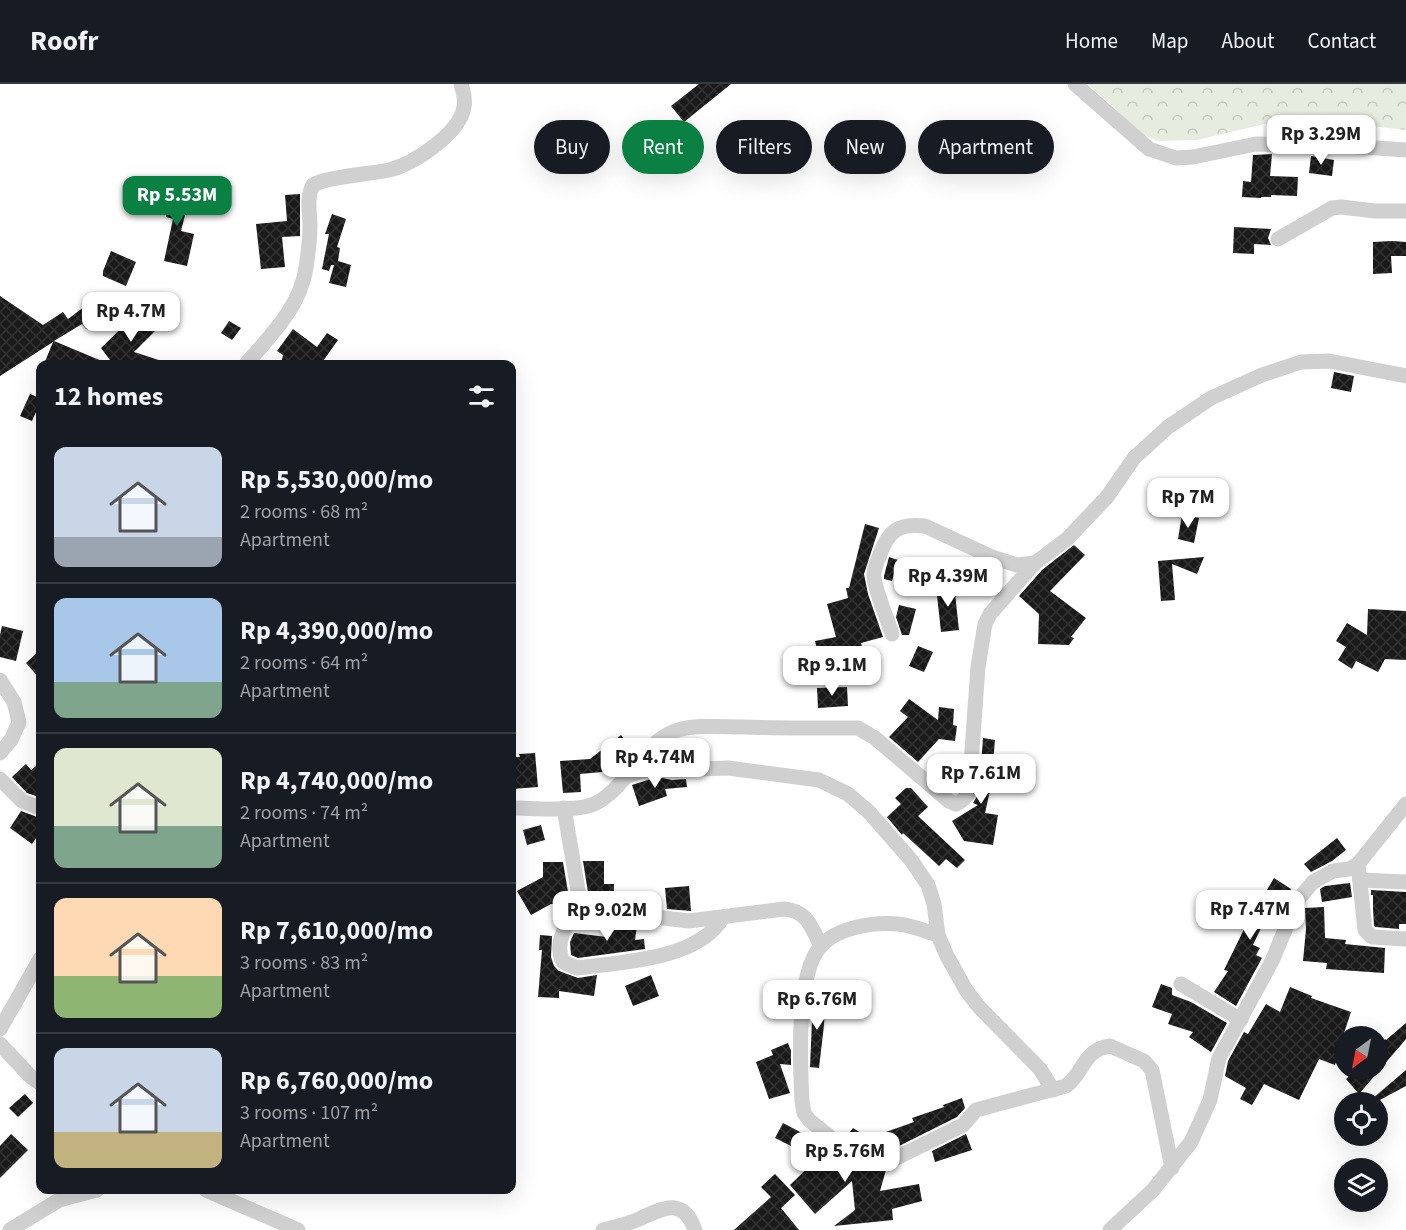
<!DOCTYPE html>
<html lang="en">
<head>
<meta charset="utf-8">
<style>
	:root { --surface:#171b24; --page:#20242c; --text:#f1f3f6; --muted:#9ea1a6; --line:#363941; --accent:#0b8043 }
	body { margin:0; font-family:"Source Sans 3",sans-serif; background:var(--page); color:var(--text); height:100vh; display:flex; flex-direction:column; font-size:22px; white-space:nowrap }
	* { box-sizing:border-box; margin:0 }
	p { font-size:20px; color:var(--muted) }
	.icon { flex:none; width:33px; height:33px; fill:none; stroke:currentColor; stroke-width:2; stroke-linecap:round; stroke-linejoin:round }
	.map { position:relative; flex:1; overflow:hidden }
	.details { position:absolute; left:36px; top:276px; width:480px; height:834px; display:flex; flex-direction:column; background:var(--surface); border-radius:12px; box-shadow:0 6px 24px #0002 }
	.details>* { flex:none }
	.guide { position:absolute; left:534px; top:36px; width:570px; height:54px; display:flex; gap:12px }
	.needle { width:39px; rotate:212deg }
	.tools { position:absolute; left:1334px; top:942px; display:grid; gap:12px }
	.tools a { display:grid; place-items:center; width:54px; height:54px; border-radius:50%; background:var(--surface); box-shadow:0 6px 24px #0002; font-size:30px }
	.price { position:absolute; translate:-50% -51px; padding:0 14px; border-radius:12px; background:#fff; color:#222; font-size:20px; line-height:39px; filter:drop-shadow(0 2px 3px #0008) }
	.price::after { content:''; position:absolute; left:50%; top:36px; width:18px; height:14px; margin-left:-9px; background:inherit; clip-path:polygon(0 0,100% 0,50% 100%) }
	.price.active { background:var(--accent); color:#fff }
	ul { padding:0; list-style:none }
	li { display:flex; align-items:center; gap:18px; height:150px; padding:0 18px }
	li+li { border-top:2px solid var(--line) }
	li span { display:grid; place-items:center; flex:none; width:168px; height:120px; border-radius:12px; color:#555 }
	li>.icon { margin-inline-start:auto }
	span .icon { width:72px; height:72px; fill:#fffc; stroke-width:1 }
	li b { font-size:26px }
	h2 { display:flex; justify-content:space-between; align-items:center; height:72px; padding:0 18px; font-size:26px }
	.chip { padding:0 21px; border-radius:27px; background:var(--surface); box-shadow:0 6px 24px #0002; font-size:21px; line-height:54px }
	.chip.active { background:var(--accent); color:#fff }
	header { display:flex; align-items:center; gap:36px; box-sizing:border-box; height:84px; padding:0 30px; background:var(--surface); border-bottom:2px solid var(--line) }
	header strong { font-size:28px }
	nav { display:flex; gap:33px; margin-inline-start:auto; font-size:21px }
	.map>svg:first-child { display:block }
	.forest { fill:url(#forest-crowns) }
	.building { fill:url(#building-cross-hatch) }
	.lines { fill:none; stroke-linecap:round; stroke-linejoin:round }
	.minor { stroke:#d0d0d0; stroke-width:15 }
</style>
</head>
<body>
<header>
<strong>Roofr</strong>
<nav><a>Home</a><a>Map</a><a>About</a><a>Contact</a></nav>
</header>
<div class="map">
<svg width="1406" height="1146" viewBox="0 0 1406 1146">
	<defs>
		<pattern id="forest-crowns" width="20" height="18" patternUnits="userSpaceOnUse" patternTransform="scale(1.5)"><rect width="20" height="18" fill="#e6ecdf"/><path d="M2 6a3 3 0 1 1 6 0M12 15a3 3 0 1 1 6 0" fill="none" stroke="#c6cbc0"/></pattern>
		<pattern id="building-cross-hatch" width="8" height="8" patternUnits="userSpaceOnUse" patternTransform="scale(1.5)"><rect width="8" height="8" fill="#1a1a1a"/><path d="M0 0l8 8M0 8l8-8" fill="none" stroke="#333"/></pattern>
	</defs>
	<rect width="100%" height="100%" fill="#fff"/>
	<path class="forest" d="M 1087,0 L 1406,0 L 1406,46 L 1309,35 L 1281,36 L 1197,56 L 1157,57 L 1132,45 L 1114,23 Z"/>
	<g class="building">
		<path d="M 699,0 L 731,0 L 684,38 L 671,22 Z"/>
		<path d="M 1272,70 L 1270,92 L 1298,93 L 1297,112 L 1271,111 L 1271,113 L 1261,113 L 1261,114 L 1242,113 L 1243,97 L 1251,98 L 1253,71 Z"/>
		<path d="M 1311,72 L 1334,76 L 1332,92 L 1309,89 Z"/>
		<path d="M 162,104 L 190,111 L 181,147 L 194,150 L 187,182 L 164,177 L 173,135 L 166,133 L 168,124 L 158,122 Z"/>
		<path d="M 300,110 L 300,152 L 282,153 L 285,183 L 261,185 L 256,140 L 287,137 L 285,111 Z"/>
		<path d="M 332,130 L 346,135 L 337,163 L 340,164 L 338,177 L 351,181 L 346,203 L 329,199 L 334,181 L 331,181 L 329,187 L 322,185 L 329,150 L 325,150 Z"/>
		<path d="M 1234,143 L 1271,145 L 1268,154 L 1271,161 L 1254,160 L 1254,170 L 1233,169 Z"/>
		<path d="M 1392,157 L 1406,158 L 1406,172 L 1391,172 L 1392,189 L 1373,190 L 1373,158 Z"/>
		<path d="M 111,167 L 136,178 L 126,202 L 103,192 L 103,187 Z"/>
		<path d="M 104,208 L 115,223 L 86,245 L 82,240 L 54,257 L 109,280 L 44,280 L 53,258 L 0,292 L 0,212 L 43,241 L 63,228 L 68,235 Z"/>
		<path d="M 138,228 L 156,246 L 134,268 L 165,278 L 164,280 L 113,280 L 101,264 Z"/>
		<path d="M 229,237 L 241,244 L 232,256 L 221,249 Z"/>
		<path d="M 293,245 L 317,263 L 327,249 L 338,256 L 321,280 L 281,280 L 283,271 L 277,267 Z"/>
		<path d="M 1334,288 L 1354,292 L 1351,308 L 1331,304 Z"/>
		<path d="M 30,310 L 40,314 L 40,319 L 32,337 L 20,332 Z"/>
		<path d="M 1182,431 L 1199,434 L 1194,459 L 1178,455 Z"/>
		<path d="M 865,440 L 879,444 L 864,490 L 868,510 L 883,553 L 861,559 L 866,580 L 872,579 L 874,594 L 850,597 L 846,567 L 819,573 L 815,557 L 836,553 L 827,520 L 848,514 L 846,504 L 849,504 Z"/>
		<path d="M 1074,461 L 1085,471 L 1050,507 L 1086,534 L 1071,553 L 1074,554 L 1069,561 L 1038,560 L 1039,530 L 1019,512 L 1042,486 Z"/>
		<path d="M 889,473 L 898,476 L 892,497 L 884,495 L 884,492 Z"/>
		<path d="M 970,473 L 999,486 L 993,499 L 964,486 Z"/>
		<path d="M 1204,473 L 1197,490 L 1172,480 L 1175,516 L 1161,517 L 1158,477 Z"/>
		<path d="M 954,500 L 959,546 L 941,548 L 936,502 Z"/>
		<path d="M 899,521 L 916,525 L 909,551 L 902,551 L 896,533 Z"/>
		<path d="M 1368,525 L 1406,527 L 1406,576 L 1385,575 L 1378,588 L 1356,577 L 1352,585 L 1338,576 L 1346,563 L 1336,557 L 1347,539 L 1367,551 Z"/>
		<path d="M 2,542 L 23,547 L 16,577 L 0,573 L 0,551 Z"/>
		<path d="M 918,562 L 933,568 L 924,588 L 909,582 Z"/>
		<path d="M 40,566 L 40,595 L 26,579 Z"/>
		<path d="M 847,603 L 848,622 L 818,624 L 817,604 Z"/>
		<path d="M 909,615 L 938,636 L 939,623 L 954,625 L 953,641 L 957,642 L 955,657 L 939,655 L 918,678 L 889,653 L 908,633 L 900,627 Z"/>
		<path d="M 621,651 L 632,665 L 602,688 L 580,690 L 581,708 L 563,709 L 560,677 L 590,675 Z"/>
		<path d="M 983,654 L 995,656 L 991,702 L 985,729 L 998,731 L 993,761 L 964,757 L 952,737 L 978,721 L 973,719 L 979,709 Z"/>
		<path d="M 689,663 L 693,676 L 668,675 L 666,668 Z"/>
		<path d="M 535,669 L 538,703 L 512,705 L 512,673 L 520,673 L 519,670 Z"/>
		<path d="M 40,679 L 40,707 L 36,712 L 27,709 L 12,693 L 26,680 L 31,686 Z"/>
		<path d="M 657,693 L 672,696 L 686,695 L 687,703 L 665,705 L 667,712 L 639,722 L 632,701 Z"/>
		<path d="M 906,704 L 911,704 L 928,723 L 918,732 L 965,776 L 957,784 L 946,775 L 939,782 L 903,749 L 902,751 L 887,733 L 901,720 L 895,714 Z"/>
		<path d="M 21,727 L 40,734 L 40,748 L 32,760 L 10,744 Z"/>
		<path d="M 541,741 L 545,756 L 527,761 L 523,746 Z"/>
		<path d="M 1337,754 L 1346,766 L 1332,777 L 1311,788 L 1304,780 Z"/>
		<path d="M 583,777 L 604,777 L 604,800 L 614,800 L 614,818 L 589,815 Z"/>
		<path d="M 543,778 L 563,778 L 570,820 L 551,820 L 531,831 L 517,807 L 543,793 Z"/>
		<path d="M 1274,794 L 1291,805 L 1273,835 L 1267,831 L 1253,861 L 1260,864 L 1256,871 L 1262,874 L 1236,922 L 1214,908 L 1228,887 L 1224,886 L 1252,829 L 1238,822 L 1245,807 L 1261,816 Z"/>
		<path d="M 1350,799 L 1352,813 L 1322,818 L 1320,805 L 1325,802 Z"/>
		<path d="M 689,802 L 691,827 L 667,825 L 665,804 Z"/>
		<path d="M 1371,806 L 1406,808 L 1406,840 L 1399,840 L 1399,845 L 1376,843 L 1374,842 L 1373,824 L 1373,811 L 1371,811 Z"/>
		<path d="M 1324,823 L 1325,854 L 1346,856 L 1345,860 L 1385,864 L 1384,889 L 1326,885 L 1327,879 L 1303,877 L 1306,845 L 1305,824 Z"/>
		<path d="M 610,837 L 637,841 L 635,856 L 644,855 L 645,865 L 578,874 L 571,871 L 570,858 L 574,849 L 607,853 Z"/>
		<path d="M 540,851 L 552,852 L 551,873 L 554,882 L 559,887 L 578,894 L 597,891 L 594,912 L 559,907 L 559,914 L 538,913 L 542,866 L 539,866 Z"/>
		<path d="M 651,891 L 659,912 L 633,922 L 625,902 Z"/>
		<path d="M 1161,900 L 1172,904 L 1172,911 L 1191,918 L 1227,939 L 1211,968 L 1189,953 L 1193,948 L 1168,940 L 1172,930 L 1152,923 Z"/>
		<path d="M 1290,903 L 1312,912 L 1311,914 L 1351,928 L 1338,967 L 1340,968 L 1335,981 L 1319,975 L 1299,1016 L 1264,1000 L 1252,1021 L 1240,1015 L 1246,1004 L 1225,992 L 1228,977 L 1244,948 L 1248,950 L 1266,920 L 1280,928 Z"/>
		<path d="M 813,914 L 825,914 L 824,941 L 819,984 L 810,983 Z"/>
		<path d="M 1406,939 L 1406,955 L 1359,1010 L 1346,995 L 1356,986 L 1377,986 L 1377,964 L 1385,955 L 1386,956 Z"/>
		<path d="M 788,959 L 791,967 L 791,981 L 780,980 L 790,1009 L 769,1015 L 756,978 L 773,971 L 771,966 Z"/>
		<path d="M 1406,986 L 1406,1002 L 1376,1018 L 1373,1014 Z"/>
		<path d="M 25,1010 L 33,1019 L 18,1033 L 9,1024 Z"/>
		<path d="M 962,1014 L 965,1024 L 957,1033 L 891,1066 L 881,1067 L 859,1064 L 846,1053 L 853,1044 L 869,1054 L 914,1038 L 912,1034 L 944,1023 L 943,1021 Z"/>
		<path d="M 783,1039 L 823,1060 L 849,1081 L 886,1086 L 880,1107 L 919,1100 L 922,1117 L 892,1125 L 893,1136 L 834,1142 L 855,1126 L 852,1097 L 815,1130 L 790,1101 L 817,1075 L 775,1054 Z"/>
		<path d="M 11,1050 L 28,1066 L 0,1094 L 0,1062 Z"/>
		<path d="M 966,1050 L 972,1066 L 935,1078 L 932,1067 Z"/>
		<path d="M 775,1090 L 795,1111 L 781,1124 L 799,1146 L 734,1146 L 771,1113 L 761,1103 Z"/>
	</g>
	<g class="lines">
		<g class="minor">
			<path d="M 1075,0 L 1149,65 L 1176,74 L 1193,73 L 1256,60 L 1332,61 L 1406,66"/>
			<path d="M 1278,155 L 1332,124 L 1341,123 L 1375,127 L 1406,127"/>
			<path d="M 246,280 C 271,251 300,223 306,184 C 308,170 310,156 310,142 C 310,129 306,113 313,101 C 326,93 370,90 389,86 C 414,80 460,49 464,23 C 466,14 463,8 461,0"/>
			<path d="M 892,550 C 887,533 876,510 874,493 C 873,485 878,477 880,470 C 889,446 899,439 925,442 L 992,473 L 1017,481 L 1035,479"/>
			<path d="M 0,596 L 14,618 L 19,638 L 11,656 L 0,669"/>
			<path d="M 627,692 L 657,683 L 672,686 L 728,684 L 819,696 L 848,710 L 869,728 L 911,776 L 928,801 L 934,820 L 938,851 L 947,872 L 966,906 L 979,923 L 1040,985 L 1053,1006"/>
			<path d="M 0,695 L 22,717 L 40,724"/>
			<path d="M 512,724 C 532,724 577,728 594,720 C 627,705 639,661 675,647 C 696,640 722,643 744,643 C 782,644 820,644 858,644 L 875,654 L 949,717 L 956,720 C 963,717 966,714 969,708 L 978,583 L 985,540 L 990,530 L 1035,479 L 1067,455 L 1107,413 L 1134,374 L 1168,343 L 1211,314 L 1262,291 L 1301,278 L 1329,277 L 1406,292"/>
			<path d="M 564,724 L 581,824 L 689,837 L 784,825 C 808,827 811,843 821,862"/>
			<path d="M 1358,780 L 1365,846 L 1372,853 L 1405,855"/>
			<path d="M 1360,796 L 1406,798"/>
			<path d="M 581,824 C 568,838 553,857 563,878 L 577,884 C 621,878 699,876 723,833"/>
			<path d="M 938,851 C 925,847 911,841 898,840 C 873,838 837,843 820,863 C 796,891 800,979 802,1017 L 804,1029 L 809,1036 L 855,1073 L 881,1077 L 894,1075 L 963,1041 L 976,1026 L 1066,1002 C 1084,990 1082,966 1110,962 L 1144,977 L 1152,986 L 1172,1084"/>
			<path d="M 1181,900 L 1241,936"/>
			<path d="M 0,945 L 40,875"/>
			<path d="M 0,960 L 30,992 L 40,999"/>
			<path d="M 206,1106 L 298,1146"/>
			<path d="M 10,1146 L 59,1116 L 97,1106"/>
			<path d="M 603,1146 C 615,1143 628,1140 639,1135 C 663,1124 683,1112 695,1146"/>
			<path d="M 1110,1146 L 1153,1106 L 1191,1058 L 1210,1016 L 1219,974 L 1272,877 L 1297,817 L 1313,798 L 1333,787 L 1349,785 L 1358,780 L 1406,720"/>
		</g>
	</g>
</svg>
<div class="tools">
<a><svg class="needle" viewBox="-14 -14 28 28"><path d="M0-13l5 13h-10z" fill="#e53935"/><path d="M0 13l5-13h-10z" fill="#9ea1a6"/></svg></a>
<a><svg class="icon" aria-label="locate" viewBox="0 0 24 24"><circle cx="12" cy="12" r="6"/><path d="M12 2v4M12 18v4M2 12h4M18 12h4"/></svg></a>
<a><svg class="icon" aria-label="layers" viewBox="0 0 24 24"><path d="M12 4l9 5-9 5-9-5zM3 14l9 5 9-5"/></svg></a>
</div>
<b class="price" style="left:1321px;top:82px">Rp 3.29M</b>
<b class="price active" style="left:177px;top:143px">Rp 5.53M</b>
<b class="price" style="left:131px;top:259px">Rp 4.7M</b>
<b class="price" style="left:1188px;top:445px">Rp 7M</b>
<b class="price" style="left:948px;top:524px">Rp 4.39M</b>
<b class="price" style="left:832px;top:613px">Rp 9.1M</b>
<b class="price" style="left:655px;top:705px">Rp 4.74M</b>
<b class="price" style="left:981px;top:721px">Rp 7.61M</b>
<b class="price" style="left:1250px;top:857px">Rp 7.47M</b>
<b class="price" style="left:607px;top:858px">Rp 9.02M</b>
<b class="price" style="left:817px;top:947px">Rp 6.76M</b>
<b class="price" style="left:845px;top:1099px">Rp 5.76M</b>
<div class="guide">
<a class="chip">Buy</a>
<a class="chip active">Rent</a>
<a class="chip">Filters</a>
<a class="chip">New</a>
<a class="chip">Apartment</a>
</div>
<section class="details">
<h2>12 homes<svg class="icon" aria-label="filters" viewBox="0 0 24 24"><path d="M4 7h16M4 17h16"/><circle cx="9" cy="7" r="2"/><circle cx="15" cy="17" r="2"/></svg></h2>
<ul>
<li><span style="background:linear-gradient(#c9d6e8 75%,#9aa5b1 0)"><svg class="icon" aria-label="home" viewBox="0 0 24 24"><path d="M3 11l9-7 9 7M6 9v11h12V9"/></svg></span><div><b>Rp 5,530,000/mo</b><p>2 rooms · 68 m²</p><p>Apartment</p></div></li>
<li><span style="background:linear-gradient(#a9c7e8 70%,#7fa58c 0)"><svg class="icon" aria-label="home" viewBox="0 0 24 24"><path d="M3 11l9-7 9 7M6 9v11h12V9"/></svg></span><div><b>Rp 4,390,000/mo</b><p>2 rooms · 64 m²</p><p>Apartment</p></div></li>
<li><span style="background:linear-gradient(#dfe7d0 65%,#7fa58c 0)"><svg class="icon" aria-label="home" viewBox="0 0 24 24"><path d="M3 11l9-7 9 7M6 9v11h12V9"/></svg></span><div><b>Rp 4,740,000/mo</b><p>2 rooms · 74 m²</p><p>Apartment</p></div></li>
<li><span style="background:linear-gradient(#ffd9b3 65%,#8fb573 0)"><svg class="icon" aria-label="home" viewBox="0 0 24 24"><path d="M3 11l9-7 9 7M6 9v11h12V9"/></svg></span><div><b>Rp 7,610,000/mo</b><p>3 rooms · 83 m²</p><p>Apartment</p></div></li>
<li><span style="background:linear-gradient(#c9d6e8 70%,#c2b280 0)"><svg class="icon" aria-label="home" viewBox="0 0 24 24"><path d="M3 11l9-7 9 7M6 9v11h12V9"/></svg></span><div><b>Rp 6,760,000/mo</b><p>3 rooms · 107 m²</p><p>Apartment</p></div></li>
</ul>
</section>
</div>
</body>
</html>
